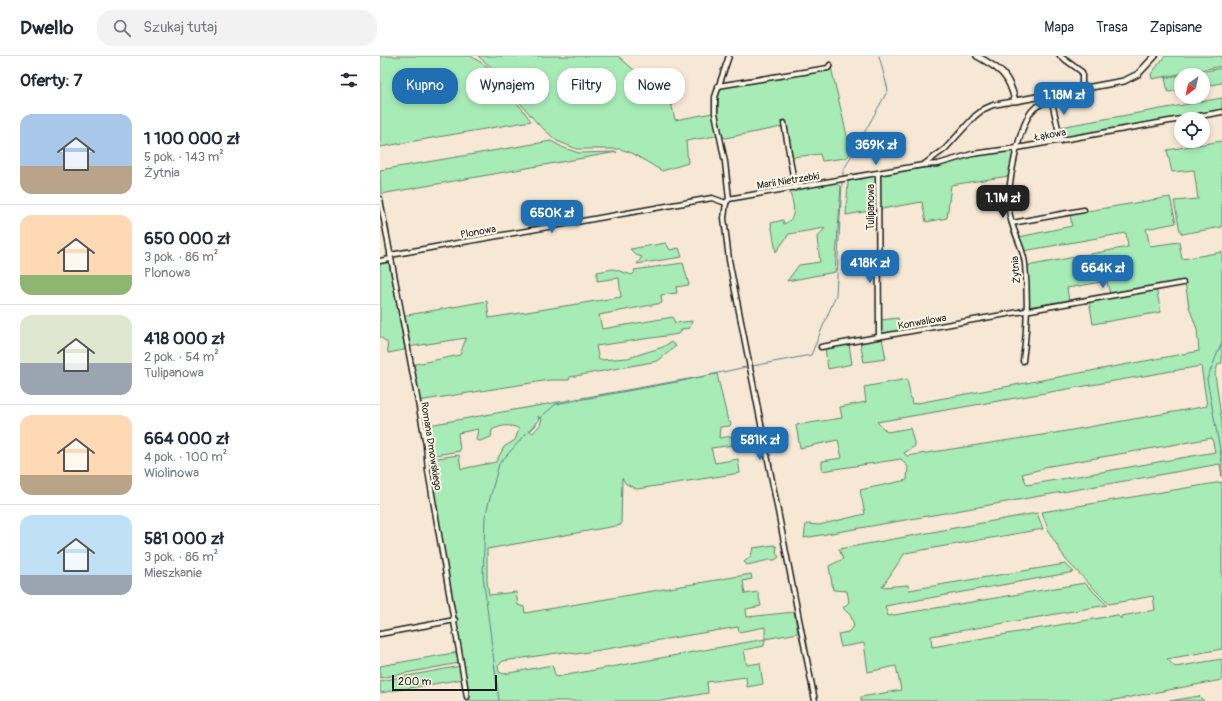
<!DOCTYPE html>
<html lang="pl">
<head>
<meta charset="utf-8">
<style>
	:root { --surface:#fff; --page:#f2f2f3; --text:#1f2937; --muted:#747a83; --line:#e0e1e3; --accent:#1f6fb2 }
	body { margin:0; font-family:Pangolin,sans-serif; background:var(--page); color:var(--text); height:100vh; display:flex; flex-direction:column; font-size:15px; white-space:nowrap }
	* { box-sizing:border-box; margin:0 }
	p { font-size:13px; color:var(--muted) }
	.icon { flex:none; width:22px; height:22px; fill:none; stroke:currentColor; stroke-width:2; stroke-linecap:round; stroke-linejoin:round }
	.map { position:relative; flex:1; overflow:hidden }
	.sheet { display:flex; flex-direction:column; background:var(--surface); width:380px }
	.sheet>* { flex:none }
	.guide { position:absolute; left:12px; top:12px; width:380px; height:36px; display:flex; gap:8px }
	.needle { width:26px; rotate:213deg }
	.controls { position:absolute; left:794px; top:12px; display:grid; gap:8px }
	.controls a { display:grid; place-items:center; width:36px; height:36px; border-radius:50%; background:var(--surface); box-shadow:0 2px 6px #0003; font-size:20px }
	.scale { position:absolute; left:12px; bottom:10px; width:105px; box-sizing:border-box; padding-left:4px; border:2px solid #1c1c1c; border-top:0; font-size:11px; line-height:14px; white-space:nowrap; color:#1c1c1c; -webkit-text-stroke:3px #fcf5e5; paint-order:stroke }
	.price { position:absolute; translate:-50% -34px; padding:0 9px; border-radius:8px; background:var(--accent); color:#fff; font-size:13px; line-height:26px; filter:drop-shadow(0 1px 2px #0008) }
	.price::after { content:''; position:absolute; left:50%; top:24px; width:12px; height:9px; margin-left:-6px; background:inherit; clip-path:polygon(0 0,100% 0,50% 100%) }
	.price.selected { background:#222; color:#fff }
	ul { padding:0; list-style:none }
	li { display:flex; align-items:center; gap:12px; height:100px; padding:0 20px }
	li+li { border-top:1px solid var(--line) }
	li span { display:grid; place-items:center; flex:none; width:112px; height:80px; border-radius:12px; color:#555 }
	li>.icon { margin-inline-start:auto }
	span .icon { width:48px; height:48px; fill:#fffc; stroke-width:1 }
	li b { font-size:17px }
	h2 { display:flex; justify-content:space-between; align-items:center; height:48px; padding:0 20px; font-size:17px }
	.chip { padding:0 14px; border-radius:16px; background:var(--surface); box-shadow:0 2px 6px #0003; font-size:14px; line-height:36px }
	.chip.selected { background:var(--accent); color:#fff }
	header { display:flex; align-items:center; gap:24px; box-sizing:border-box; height:56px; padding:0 20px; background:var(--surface); border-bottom:1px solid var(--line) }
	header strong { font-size:19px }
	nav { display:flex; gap:22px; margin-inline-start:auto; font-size:14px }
	.search { width:280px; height:36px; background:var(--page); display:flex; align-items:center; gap:10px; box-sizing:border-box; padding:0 14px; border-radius:16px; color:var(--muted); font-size:15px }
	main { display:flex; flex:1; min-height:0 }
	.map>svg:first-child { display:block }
	.green { fill:#a7ebb6; stroke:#628469; fill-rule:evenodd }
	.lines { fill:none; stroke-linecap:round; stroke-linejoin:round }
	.stream { stroke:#598393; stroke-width:1 }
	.minor-casing { stroke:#1c1c1c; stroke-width:7 }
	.tertiary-casing { stroke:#1c1c1c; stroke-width:8 }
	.minor { stroke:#fcf5e5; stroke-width:4 }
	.tertiary { stroke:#fcf5e5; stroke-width:5 }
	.labels { text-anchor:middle; stroke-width:4; stroke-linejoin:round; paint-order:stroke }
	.street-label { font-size:10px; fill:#1c1c1c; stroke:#fcf5e5 }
</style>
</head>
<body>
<header>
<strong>Dwello</strong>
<div class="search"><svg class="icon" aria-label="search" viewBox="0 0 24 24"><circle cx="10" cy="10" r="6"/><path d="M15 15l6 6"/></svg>Szukaj tutaj</div>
<nav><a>Mapa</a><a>Trasa</a><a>Zapisane</a></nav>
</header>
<main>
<section class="sheet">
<h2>Oferty: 7<svg class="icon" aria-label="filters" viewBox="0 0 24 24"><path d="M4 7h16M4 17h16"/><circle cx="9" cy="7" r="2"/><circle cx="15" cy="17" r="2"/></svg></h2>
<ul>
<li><span style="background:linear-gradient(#a9c7e8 65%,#b9a48a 0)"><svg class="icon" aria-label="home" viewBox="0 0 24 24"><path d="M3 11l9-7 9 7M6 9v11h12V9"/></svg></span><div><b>1 100 000 zł</b><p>5 pok. · 143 m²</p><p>Żytnia</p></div></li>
<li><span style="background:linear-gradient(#ffd9b3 75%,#8fb573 0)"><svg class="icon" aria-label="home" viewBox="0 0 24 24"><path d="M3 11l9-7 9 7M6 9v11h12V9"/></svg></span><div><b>650 000 zł</b><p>3 pok. · 86 m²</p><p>Plonowa</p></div></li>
<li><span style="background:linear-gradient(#dfe7d0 60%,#9aa5b1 0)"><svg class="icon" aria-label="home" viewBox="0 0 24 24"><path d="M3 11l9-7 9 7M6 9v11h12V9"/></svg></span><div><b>418 000 zł</b><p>2 pok. · 54 m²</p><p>Tulipanowa</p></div></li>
<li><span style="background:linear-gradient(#ffd9b3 75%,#b9a48a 0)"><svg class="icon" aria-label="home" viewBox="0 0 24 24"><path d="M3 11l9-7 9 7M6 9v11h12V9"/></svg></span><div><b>664 000 zł</b><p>4 pok. · 100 m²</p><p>Wiolinowa</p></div></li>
<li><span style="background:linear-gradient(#bfe0f5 75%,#9aa5b1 0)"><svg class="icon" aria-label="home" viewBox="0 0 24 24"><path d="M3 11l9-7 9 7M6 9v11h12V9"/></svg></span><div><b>581 000 zł</b><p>3 pok. · 86 m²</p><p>Mieszkanie</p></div></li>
</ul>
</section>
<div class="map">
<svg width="842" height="645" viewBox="0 0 842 645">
	<rect width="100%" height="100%" fill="#f6e8d4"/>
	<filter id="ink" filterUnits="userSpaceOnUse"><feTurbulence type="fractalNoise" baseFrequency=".025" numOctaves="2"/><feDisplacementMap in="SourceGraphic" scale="8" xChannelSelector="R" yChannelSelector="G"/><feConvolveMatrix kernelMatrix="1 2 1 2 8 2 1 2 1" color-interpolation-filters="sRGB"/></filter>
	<g filter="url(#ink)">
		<g class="green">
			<path d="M 0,0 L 91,0 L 108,11 L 118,31 L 139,49 L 151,65 L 0,91 Z"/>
			<path d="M 98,0 L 238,0 L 261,20 L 269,38 L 290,42 L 295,64 L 338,56 L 339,32 L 451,11 L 471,97 L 466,102 L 442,105 L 440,98 L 412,101 L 407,71 L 402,71 L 345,82 L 342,79 L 306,85 L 308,107 L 282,115 L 252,97 L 240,93 L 197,93 L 177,85 L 157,67 L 137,43 L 122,30 L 111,11 Z"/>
			<path d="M 785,0 L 842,0 L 842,10 L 772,23 L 771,18 Z"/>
			<path d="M 842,12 L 842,27 L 823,30 L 823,19 L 804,19 Z"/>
			<path d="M 801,19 L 801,34 L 788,36 L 785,22 Z"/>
			<path d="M 842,42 L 842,55 L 686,83 L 683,81 L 680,71 Z"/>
			<path d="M 171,85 L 184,92 L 199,97 L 237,96 L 1,138 L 0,114 Z"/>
			<path d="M 842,85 L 842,171 L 802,178 L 800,175 L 794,145 L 818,143 L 814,114 L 792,116 L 787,94 Z"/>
			<path d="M 629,94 L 633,95 L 633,98 L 629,120 L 571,129 L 567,162 L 546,166 L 542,146 L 466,159 L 468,125 L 558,109 L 578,102 Z"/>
			<path d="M 455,127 L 461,131 L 455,216 L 407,225 L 419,209 L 440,206 L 437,182 L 445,172 L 409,178 L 396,196 L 391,167 L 403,164 L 404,168 C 419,161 413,147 409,134 Z"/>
			<path d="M 790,141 L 796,167 L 766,173 L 770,190 L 799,186 L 802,203 L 842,196 L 842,307 L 838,308 L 835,318 L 842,367 L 842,421 L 840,408 L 424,482 L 426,468 L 439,469 L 485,458 L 480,434 L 527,424 L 528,411 L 521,403 L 442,415 L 442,405 L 462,402 L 458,384 L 420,392 L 416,369 L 462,362 L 460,351 L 486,346 L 484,331 L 527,323 L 532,348 L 819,295 L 817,273 L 809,251 L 805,225 L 730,239 L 727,225 L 687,232 L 689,245 L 648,251 L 647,210 L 748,191 L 746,177 L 643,195 L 639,181 L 692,170 L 690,158 ZM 821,310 L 827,350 L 675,377 L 527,400 L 524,397 L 535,390 L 530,372 L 507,376 L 497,366 ZM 832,382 L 835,396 L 647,429 L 642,418 L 662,413 L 664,411 Z"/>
			<path d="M 286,187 L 290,194 L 299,192 L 302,201 L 257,208 L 262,201 L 256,199 L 250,193 Z"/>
			<path d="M 0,205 L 9,205 L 25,293 L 24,294 L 8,297 L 7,286 L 0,281 Z"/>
			<path d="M 303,207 L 309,229 L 296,231 L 297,237 L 281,239 L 282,247 L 219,259 L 222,273 L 293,261 L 295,267 L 312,265 L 310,272 L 302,273 L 299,278 L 216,290 L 219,304 L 248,302 L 283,291 L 291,286 L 296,290 L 278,305 L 190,321 L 189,324 L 170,324 L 38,345 L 31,309 L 80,299 L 86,282 L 28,291 L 22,260 L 107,245 L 109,262 L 241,241 L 239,222 L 217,225 L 217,216 L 233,213 L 252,219 L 255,216 L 254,214 Z"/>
			<path d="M 776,232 L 781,256 L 713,268 L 709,244 Z"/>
			<path d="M 518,262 L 520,275 L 501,277 L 500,264 Z"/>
			<path d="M 502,282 L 506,303 L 484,306 L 480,286 Z"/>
			<path d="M 469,288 L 472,308 L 448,313 L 445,292 Z"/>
			<path d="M 337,318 L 348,365 L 351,367 L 350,370 L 340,371 L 339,382 L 352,380 L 354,389 L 331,392 L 335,407 L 358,403 L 360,417 L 257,433 L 246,428 L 242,422 L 241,469 L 107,493 L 107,524 L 109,539 L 136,536 L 138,549 L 144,551 L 145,557 L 371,518 L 372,523 L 363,525 L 365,538 L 378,536 L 381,550 L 366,553 L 367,561 L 414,556 L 418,577 L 385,583 L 384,590 L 364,594 L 367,609 L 380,607 L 383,628 L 367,631 L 366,621 L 327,626 L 328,637 L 281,645 L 90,645 L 49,414 L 50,403 L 79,399 L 81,413 L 116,406 L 124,391 L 135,384 L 139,373 C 132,368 120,369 112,374 L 111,381 L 100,385 L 96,384 L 98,373 L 78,377 L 80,395 L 49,400 L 43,370 ZM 158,360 L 162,363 L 160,369 L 153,377 L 150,375 L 155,370 L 159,364 ZM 358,571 L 359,576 L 385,571 L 385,583 L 176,621 L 172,609 L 124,618 L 119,616 L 118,610 L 123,605 L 184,596 L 196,598 Z"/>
			<path d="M 842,426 L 842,593 L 787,603 L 795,611 L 842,603 L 842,624 L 729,645 L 481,645 L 481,641 L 521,634 L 516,610 L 488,616 L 484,587 L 461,591 L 458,578 L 468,576 L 474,570 L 471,560 L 463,552 L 469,546 L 467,535 L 453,534 L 449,510 L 463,503 L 459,493 L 657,457 L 663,473 L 525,497 L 502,531 L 528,529 L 529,534 L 685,508 L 694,516 L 505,550 L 508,560 L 705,527 L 727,549 L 551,580 L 552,591 L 737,559 L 741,563 L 741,560 L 775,554 L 773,540 L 729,548 L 686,504 L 669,476 L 662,456 Z"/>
			<path d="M 394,489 L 397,491 L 396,497 L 399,501 L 395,504 L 389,504 L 367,509 L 364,506 L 371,500 L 373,492 Z"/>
			<path d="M 79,596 L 79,607 L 0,622 L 0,610 Z"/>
			<path d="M 81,610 L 83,623 L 0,637 L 0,625 Z"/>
			<path d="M 819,640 L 824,645 L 790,645 Z"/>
		</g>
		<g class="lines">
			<g class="stream">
				<path d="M 463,122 L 463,115 L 508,34 L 499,0"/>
				<path d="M 842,286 L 827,323 L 842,405"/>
				<path d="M 372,310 L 431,299 L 456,239 L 462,126"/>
				<path d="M 119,645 L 103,520 L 105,461 L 119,408 L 161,361 L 176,348 L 302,325 L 366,311"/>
			</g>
			<g class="minor-casing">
				<g id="minor">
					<path d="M 680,0 L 702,16 L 702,33"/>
					<path d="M 338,30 L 448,12 L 450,9"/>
					<path d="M 671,42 L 681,85"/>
					<path d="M 803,63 L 842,56"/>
					<path d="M 404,67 L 415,132"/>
					<path d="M 544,109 L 558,108 L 592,98 L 637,92 L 801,63"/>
					<path d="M 498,118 L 499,280"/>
					<path d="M 0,143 L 46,389 L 48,415 L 87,641"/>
					<path d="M 349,143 L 345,106 L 335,57 L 335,41 L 349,0"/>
					<path d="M 346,147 L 344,162 L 349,204 L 435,645"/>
					<path d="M 346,147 L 349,143 L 354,142 L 543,109 L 565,93 L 595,60 L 604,53 L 613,49 L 635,45"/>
					<path d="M 632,167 L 704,154"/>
					<path d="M 10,199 L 332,142 L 346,147"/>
					<path d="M 0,205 L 10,203"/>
					<path d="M 441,291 L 803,227"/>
					<path d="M 643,305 C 647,274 648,239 645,208 C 643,189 630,172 629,153 C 627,130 638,75 651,56 C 656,49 664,47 672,44"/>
					<path d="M 0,578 L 75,564"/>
				</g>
			</g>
			<g class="tertiary-casing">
				<path id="tertiary" d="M 597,0 C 620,13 629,18 635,45 L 744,25 L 758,18 L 775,0"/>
			</g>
			<use href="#minor" class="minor"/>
			<use href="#tertiary" class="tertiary"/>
		</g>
	</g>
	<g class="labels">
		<g class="street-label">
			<text transform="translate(670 78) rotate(-10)" y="4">Łąkowa</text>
			<text transform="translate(408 124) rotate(-9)" y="4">Marii Nietrzebki</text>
			<text transform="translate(490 151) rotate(-90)" y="4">Tulipanowa</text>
			<text transform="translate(98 175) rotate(-10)" y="4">Plonowa</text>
			<text transform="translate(635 214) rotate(-95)" y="4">Żytnia</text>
			<text transform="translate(542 265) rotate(-10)" y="4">Konwaliowa</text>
			<text transform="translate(52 390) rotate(81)" y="4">Romana Dmowskiego</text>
		</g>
	</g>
</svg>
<div class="controls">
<a><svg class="needle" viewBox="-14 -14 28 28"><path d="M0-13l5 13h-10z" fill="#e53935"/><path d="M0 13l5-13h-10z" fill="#747a83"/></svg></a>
<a><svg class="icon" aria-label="locate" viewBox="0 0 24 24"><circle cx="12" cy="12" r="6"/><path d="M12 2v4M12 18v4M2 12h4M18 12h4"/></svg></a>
</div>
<div class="scale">200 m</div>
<b class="price" style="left:684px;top:60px">1.18M zł</b>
<b class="price" style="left:496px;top:110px">369K zł</b>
<b class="price selected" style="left:623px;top:163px">1.1M zł</b>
<b class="price" style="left:172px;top:178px">650K zł</b>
<b class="price" style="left:490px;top:228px">418K zł</b>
<b class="price" style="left:723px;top:233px">664K zł</b>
<b class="price" style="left:380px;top:405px">581K zł</b>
<div class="guide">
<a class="chip selected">Kupno</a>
<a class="chip">Wynajem</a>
<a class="chip">Filtry</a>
<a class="chip">Nowe</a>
</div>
</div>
</main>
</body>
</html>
